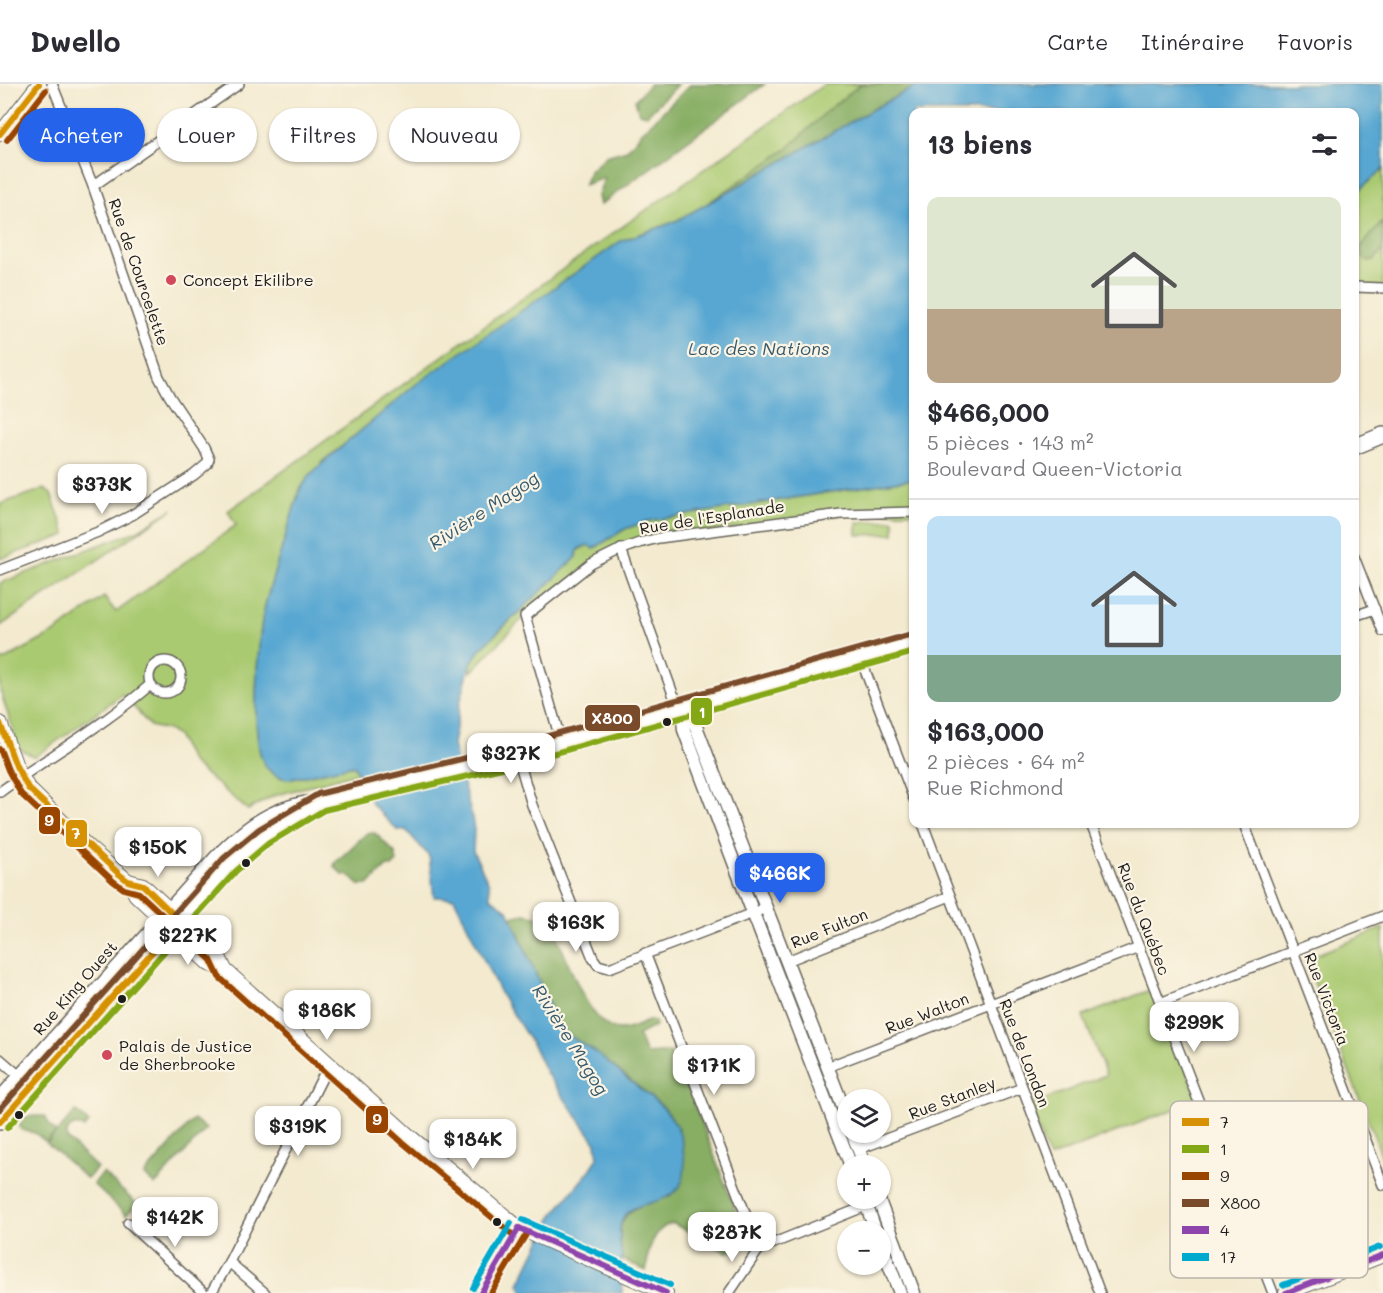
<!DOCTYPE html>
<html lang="fr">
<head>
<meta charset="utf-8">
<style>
	:root { --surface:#fff; --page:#f2f2f3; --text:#2b2b33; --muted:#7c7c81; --line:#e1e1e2; --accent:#2563eb }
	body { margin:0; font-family:Mali,sans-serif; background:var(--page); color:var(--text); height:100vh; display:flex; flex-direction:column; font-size:22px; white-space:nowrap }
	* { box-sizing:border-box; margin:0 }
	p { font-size:20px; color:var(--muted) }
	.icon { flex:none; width:33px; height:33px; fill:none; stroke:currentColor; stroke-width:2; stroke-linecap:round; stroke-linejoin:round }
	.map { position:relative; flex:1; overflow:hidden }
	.sheet { position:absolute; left:909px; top:24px; width:450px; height:720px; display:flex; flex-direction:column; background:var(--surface); border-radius:12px; box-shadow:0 2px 4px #0004 }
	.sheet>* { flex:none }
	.hud { position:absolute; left:18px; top:24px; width:570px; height:54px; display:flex; gap:12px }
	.tools { position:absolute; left:837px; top:1005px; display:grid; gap:12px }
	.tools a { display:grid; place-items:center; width:54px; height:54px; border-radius:50%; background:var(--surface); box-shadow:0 2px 4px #0004; font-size:30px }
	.price { position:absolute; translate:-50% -51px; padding:0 14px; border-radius:12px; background:#fff; color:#222; font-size:20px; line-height:39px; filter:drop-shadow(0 2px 3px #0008) }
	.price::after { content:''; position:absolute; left:50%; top:36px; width:18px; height:14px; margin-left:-9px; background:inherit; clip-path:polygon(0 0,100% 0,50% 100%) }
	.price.on { background:var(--accent); color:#fff }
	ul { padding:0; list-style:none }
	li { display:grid; align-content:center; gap:12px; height:318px; padding:0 18px }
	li+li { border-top:2px solid var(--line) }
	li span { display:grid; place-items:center; height:186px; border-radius:12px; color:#555 }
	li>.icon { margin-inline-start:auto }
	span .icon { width:108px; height:108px; fill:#fffc; stroke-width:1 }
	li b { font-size:26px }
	h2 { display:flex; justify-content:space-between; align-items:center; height:72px; padding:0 18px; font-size:26px }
	.tag { padding:0 21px; border-radius:27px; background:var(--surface); box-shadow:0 2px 4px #0004; font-size:21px; line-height:54px }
	.tag.on { background:var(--accent); color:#fff }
	header { display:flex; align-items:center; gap:36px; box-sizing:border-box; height:84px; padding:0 30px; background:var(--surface); border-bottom:2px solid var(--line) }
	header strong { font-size:28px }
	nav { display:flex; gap:33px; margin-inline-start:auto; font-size:21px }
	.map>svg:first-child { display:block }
	.green { fill:#aaca72; stroke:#637347; stroke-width:1.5 }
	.forest { fill:#87ae64; stroke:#526540; stroke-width:1.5 }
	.water { fill:#58a7d2; stroke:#3a6277; stroke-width:1.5 }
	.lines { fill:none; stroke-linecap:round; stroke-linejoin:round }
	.minor-casing { stroke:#67645b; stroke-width:12 }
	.tertiary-casing { stroke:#67645b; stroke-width:15 }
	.secondary-casing { stroke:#67645b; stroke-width:16 }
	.primary-casing { stroke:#67645b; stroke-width:18 }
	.minor { stroke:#fff; stroke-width:9 }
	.tertiary { stroke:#fff; stroke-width:12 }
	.secondary { stroke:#fff; stroke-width:14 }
	.primary { stroke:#fff; stroke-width:15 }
	.bus-1-casing { stroke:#fcf5e5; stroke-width:10 }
	.bus-2-casing { stroke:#fcf5e5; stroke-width:10 }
	.bus-3-casing { stroke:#fcf5e5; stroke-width:10 }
	.bus-4-casing { stroke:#fcf5e5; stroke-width:10 }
	.bus-5-casing { stroke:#fcf5e5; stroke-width:10 }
	.bus-6-casing { stroke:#fcf5e5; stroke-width:10 }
	.bus-1 { stroke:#d69104; stroke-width:6 }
	.bus-2 { stroke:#84a716; stroke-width:6 }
	.bus-3 { stroke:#994500; stroke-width:6 }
	.bus-4 { stroke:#7a4b2a; stroke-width:6 }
	.bus-5 { stroke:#8e44ad; stroke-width:6 }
	.bus-6 { stroke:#00a9ce; stroke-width:6 }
	.poi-dot { fill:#d1495b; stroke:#fcf5e5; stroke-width:2 }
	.bus-dot { fill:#1c1c1c; stroke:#fcf5e5; stroke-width:2 }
	.labels { text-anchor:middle; stroke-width:4.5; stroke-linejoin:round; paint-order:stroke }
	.street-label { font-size:16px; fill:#1c1c1c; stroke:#fcf5e5 }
	.poi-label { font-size:16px; fill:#1c1c1c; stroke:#fcf5e5; text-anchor:start }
	.water-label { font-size:18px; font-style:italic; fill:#375b6e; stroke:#fcf5e5 }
	.key { fill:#fcf5e5; stroke:#b9b4a9; stroke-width:1.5 }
	.key-label { font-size:16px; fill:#1c1c1c }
	.line-badge { stroke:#fcf5e5; stroke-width:2 }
	.badge-label { font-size:16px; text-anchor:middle; font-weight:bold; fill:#fff }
</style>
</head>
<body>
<header>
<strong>Dwello</strong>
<nav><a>Carte</a><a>Itinéraire</a><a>Favoris</a></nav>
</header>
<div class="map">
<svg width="1383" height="1209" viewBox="0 0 1383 1209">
	<rect width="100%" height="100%" fill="#fcf5e5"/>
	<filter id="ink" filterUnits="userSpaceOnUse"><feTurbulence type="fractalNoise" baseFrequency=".0167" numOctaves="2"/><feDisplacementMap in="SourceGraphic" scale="12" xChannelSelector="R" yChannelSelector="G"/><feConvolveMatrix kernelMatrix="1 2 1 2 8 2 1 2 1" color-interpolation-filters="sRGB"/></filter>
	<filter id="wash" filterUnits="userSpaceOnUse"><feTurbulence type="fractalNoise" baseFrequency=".008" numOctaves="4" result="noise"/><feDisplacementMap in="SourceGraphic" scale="24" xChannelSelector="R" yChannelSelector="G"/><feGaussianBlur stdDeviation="1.35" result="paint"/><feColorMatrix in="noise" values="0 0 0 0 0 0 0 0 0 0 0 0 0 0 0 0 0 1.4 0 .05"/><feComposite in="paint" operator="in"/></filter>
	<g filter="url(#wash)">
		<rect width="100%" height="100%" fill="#f3eacf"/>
		<g class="green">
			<path d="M 825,0 L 920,0 L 875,24 L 705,121 L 674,138 L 621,157 L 416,301 L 325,376 L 309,392 L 299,407 C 288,446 274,486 264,526 C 258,554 249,658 265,681 C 271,690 281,695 292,695 L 354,681 L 357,689 L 273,712 L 248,726 L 192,679 L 177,652 L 168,646 L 150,642 L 123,610 L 35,673 L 19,665 L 0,606 L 0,578 L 54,549 L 104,513 L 116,528 L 236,441 L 228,427 L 609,152 Z"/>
			<path d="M 1383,85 L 1383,204 L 1355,203 L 1355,110 Z"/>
			<path d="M 913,395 L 913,428 L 855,429 L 659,454 L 604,472 L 525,532 L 471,588 L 470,581 L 480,565 L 577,473 L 578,466 L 588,461 L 596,463 L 625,445 L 648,437 Z"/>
			<path d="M 44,405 L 51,410 L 66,451 L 0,475 L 0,420 Z"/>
			<path d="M 173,425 L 0,542 L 0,499 L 139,446 Z"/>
			<path d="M 894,436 L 894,450 L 857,451 L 857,438 Z"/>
			<path d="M 1383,844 L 1383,1075 L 1305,875 Z"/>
			<path d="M 1155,904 L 1198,1016 L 1049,1074 L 1029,1022 L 1106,991 L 1083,932 Z"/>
		</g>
		<g class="forest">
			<path d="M 650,0 L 678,0 L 647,31 L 639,29 L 635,16 Z"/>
			<path d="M 691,0 L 765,0 L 600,121 L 598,112 L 604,94 L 584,101 L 590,87 L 606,72 L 627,66 L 641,49 Z"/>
			<path d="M 861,0 L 920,0 L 875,24 L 705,121 L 787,65 L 828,26 Z"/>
			<path d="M 1383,137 L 1383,166 L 1374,176 L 1366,177 L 1361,171 L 1360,164 Z"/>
			<path d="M 367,749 L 375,749 L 395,769 L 397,778 L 392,783 L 387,782 L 368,801 L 359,801 L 349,791 L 343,791 L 334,782 L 335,779 Z"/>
			<path d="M 525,830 L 549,835 C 564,861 586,945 620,946 C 629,947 642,939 651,936 L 655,938 L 655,942 L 638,951 L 646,970 L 669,968 L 676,973 L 743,1146 L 743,1157 L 738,1166 L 726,1168 L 674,1140 C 661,1139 652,1156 649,1167 C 647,1174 648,1180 646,1187 L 622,1175 C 620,1154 614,1135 636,1124 L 672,1034 L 661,1021 L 594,967 L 565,949 L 558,941 L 511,833 Z"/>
			<path d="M 76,1027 L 89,1039 L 84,1044 C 75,1038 65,1044 67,1055 L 97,1084 L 87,1095 L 47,1059 Z"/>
			<path d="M 26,1032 L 45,1032 L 50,1042 L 56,1048 L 46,1058 L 35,1049 L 22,1046 L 19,1041 Z"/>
			<path d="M 194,1035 L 206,1045 L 155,1101 L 144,1091 Z"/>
			<path d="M 103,1089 L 137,1120 L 126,1131 L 93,1100 Z"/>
		</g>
		<path class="water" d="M 920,0 L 1383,0 L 1383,85 L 1355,110 L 1354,28 L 914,28 L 913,395 L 648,437 L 625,445 L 593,465 L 588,461 L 580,464 L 577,469 L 577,473 L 480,565 L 470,581 L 460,619 L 453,661 L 472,733 L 474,746 L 473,767 L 489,800 L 490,813 L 508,826 L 558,941 C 568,953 582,959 595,968 C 607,977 618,987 630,997 C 644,1008 660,1018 671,1033 C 679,1044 683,1059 684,1072 C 692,1131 632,1109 622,1136 C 617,1149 622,1164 622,1177 C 622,1188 622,1198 622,1209 L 524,1209 L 519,1200 L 553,1131 L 590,1086 L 598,1074 L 596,1059 L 547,990 L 534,963 L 500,909 L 454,814 L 434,813 L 429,772 L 406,746 L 397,746 L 372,720 L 354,681 L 292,695 C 281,695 271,690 265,681 C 249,658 258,554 264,526 C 274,486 288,446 299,407 L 309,392 L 325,377 L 415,301 L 621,157 L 674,138 L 705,121 L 875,24 Z"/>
	</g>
	<g filter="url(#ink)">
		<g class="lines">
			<g class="minor-casing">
				<g id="minor">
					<path d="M 93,102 L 239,0"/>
					<path d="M 1354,203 L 1383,204"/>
					<path d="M 621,465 L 673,610 L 682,623"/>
					<path d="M 1354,473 L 1383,547"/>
					<path d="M 0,486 L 98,448 L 132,431 L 194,391 L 207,380 L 209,375 L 204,364 L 170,313 L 159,293 L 93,102 L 52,0"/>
					<path d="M 1354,532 L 1375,525"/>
					<path d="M 860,573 L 914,715"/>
					<circle cx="165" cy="593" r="16"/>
					<path d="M 561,658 L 525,532 L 591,480 L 615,468 L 639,459 L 659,454 L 841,430 L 914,428"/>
					<path d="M 517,670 L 532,721 L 593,874 L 598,881 L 609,884 L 766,824"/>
					<path d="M 0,708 C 49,672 104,641 150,601"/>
					<path d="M 923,740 L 1100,1209"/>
					<path d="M 1091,740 L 1273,1209"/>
					<path d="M 1244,740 L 1383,1101"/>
					<path d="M 645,869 L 759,1165"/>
					<path d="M 787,877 L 950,812"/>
					<path d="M 1160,919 L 1383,832"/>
					<path d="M 0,975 L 23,995"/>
					<path d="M 827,983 L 1139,863"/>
					<path d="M 859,1065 L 1022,1004"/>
					<path d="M 128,1139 L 204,1209"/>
					<path d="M 229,1178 L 265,1209"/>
					<path d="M 211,1209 L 229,1178 L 329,980"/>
					<path d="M 481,1209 L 519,1144"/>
					<path d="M 729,1209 L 759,1165 L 866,1122"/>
				</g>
			</g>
			<g class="tertiary-casing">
				<g id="tertiary">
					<path d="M 682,623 L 684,646 L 753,829 L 851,1082"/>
					<path d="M 682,624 L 695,640 L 848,1036"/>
					<path d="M 852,1048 L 865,1082"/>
					<path d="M 864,1114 L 876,1148"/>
					<path d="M 878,1114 L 914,1209"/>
					<path d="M 880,1158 L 900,1209"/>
				</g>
			</g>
			<g class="secondary-casing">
				<g id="secondary">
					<path d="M 0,50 L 39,0"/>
					<path d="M 0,639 L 16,682 L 28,704 L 89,764 L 128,797 L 136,811 L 209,880 L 225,886 L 408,1051 L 519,1144 L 666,1209"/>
					<path d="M 128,797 L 143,801 L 218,871 L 225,886"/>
					<path d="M 1286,1209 L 1383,1171"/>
				</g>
			</g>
			<g class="primary-casing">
				<g id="primary">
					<path d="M 1354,363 L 1383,351"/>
					<path d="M 0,1016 L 216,775 C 247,743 275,722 321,718 L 500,675 L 914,559"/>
					<path d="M 0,1038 L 230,781 C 256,756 285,739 316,721"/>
				</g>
			</g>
			<use href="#minor" class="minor"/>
			<use href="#tertiary" class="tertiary"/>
			<use href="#secondary" class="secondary"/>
			<use href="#primary" class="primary"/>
			<g class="bus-1-casing">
				<g id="bus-1">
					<path d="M 0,50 L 39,0"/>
					<path d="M 0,639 L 16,682 L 28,704 L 119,790 L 128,797 L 143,801 L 180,837"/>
					<path d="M 0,1038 L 180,837"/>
				</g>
			</g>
			<g class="bus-2-casing">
				<path id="bus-2" d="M 7,1044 L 236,787 L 269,759 L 324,726 L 502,684 L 914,568"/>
			</g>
			<g class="bus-3-casing">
				<g id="bus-3">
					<path d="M 7,56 L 46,6"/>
					<path d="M 0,665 L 8,686 L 21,710 L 113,797 L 124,805 L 139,809 L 211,876 L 219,893 L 402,1058 L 513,1151"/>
					<path d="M 491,1209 L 527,1149"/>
				</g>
			</g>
			<g class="bus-4-casing">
				<path id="bus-4" d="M 0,1025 L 224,774 L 259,745 L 318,710 L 498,666 L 912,550"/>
			</g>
			<g class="bus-5-casing">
				<g id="bus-5">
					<path d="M 519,1144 L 666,1209"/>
					<path d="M 481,1209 L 519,1144"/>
					<path d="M 1286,1209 L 1383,1171"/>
				</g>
			</g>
			<g class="bus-6-casing">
				<g id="bus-6">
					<path d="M 523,1136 L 670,1201"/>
					<path d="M 1283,1201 L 1380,1163"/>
					<path d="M 473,1204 L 511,1139"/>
				</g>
			</g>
			<use href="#bus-1" class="bus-1"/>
			<use href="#bus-2" class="bus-2"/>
			<use href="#bus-3" class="bus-3"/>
			<use href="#bus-4" class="bus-4"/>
			<use href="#bus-5" class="bus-5"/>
			<use href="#bus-6" class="bus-6"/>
		</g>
	</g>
	<g class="poi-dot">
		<circle cx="171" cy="196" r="6"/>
		<circle cx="107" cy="971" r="6"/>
	</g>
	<g class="bus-dot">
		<circle cx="667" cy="638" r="5"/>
		<circle cx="246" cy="779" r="5"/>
		<circle cx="122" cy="915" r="5"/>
		<circle cx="19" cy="1031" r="5"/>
		<circle cx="497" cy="1138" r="5"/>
	</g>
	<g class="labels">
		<g class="street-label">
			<text transform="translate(139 188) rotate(71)" y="6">Rue de Courcelette</text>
			<text transform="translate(712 433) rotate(-9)" y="6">Rue de l'Esplanade</text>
			<text transform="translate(1144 835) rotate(69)" y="6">Rue du Québec</text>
			<text transform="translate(829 844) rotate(-22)" y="6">Rue Fulton</text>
			<text transform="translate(75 904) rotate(-49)" y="6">Rue King Ouest</text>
			<text transform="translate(1327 915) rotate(69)" y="6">Rue Victoria</text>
			<text transform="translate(927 929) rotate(-21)" y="6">Rue Walton</text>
			<text transform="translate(1025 969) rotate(69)" y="6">Rue de London</text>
			<text transform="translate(952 1014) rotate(-21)" y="6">Rue Stanley</text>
		</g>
		<g class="poi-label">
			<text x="183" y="202">Concept Ekilibre</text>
			<text x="119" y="968">Palais de Justice<tspan x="119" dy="18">de Sherbrooke</tspan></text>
		</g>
		<g class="water-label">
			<text x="759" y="271">Lac des Nations</text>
			<text transform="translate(484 427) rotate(-33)" y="6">Rivière Magog</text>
			<text transform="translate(570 956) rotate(58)" y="6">Rivière Magog</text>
		</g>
	</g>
	<rect x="1170" y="1017" width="198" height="177" rx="9" class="key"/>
	<rect x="1182" y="1034" width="27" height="8" fill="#d69104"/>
	<rect x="1182" y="1061" width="27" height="8" fill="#84a716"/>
	<rect x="1182" y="1088" width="27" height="8" fill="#994500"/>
	<rect x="1182" y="1115" width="27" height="8" fill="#7a4b2a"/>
	<rect x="1182" y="1142" width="27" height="8" fill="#8e44ad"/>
	<rect x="1182" y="1169" width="27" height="8" fill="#00a9ce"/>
	<g class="key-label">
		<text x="1220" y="1044">7</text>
		<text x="1220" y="1071">1</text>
		<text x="1220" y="1098">9</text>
		<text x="1220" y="1125">X800</text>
		<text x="1220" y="1152">4</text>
		<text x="1220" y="1179">17</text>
	</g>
	<g class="line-badge">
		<rect x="690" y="613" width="23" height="29" rx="6" fill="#84a716"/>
		<rect x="584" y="620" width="57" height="28" rx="6" fill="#7a4b2a"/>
		<rect x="38" y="722" width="23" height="29" rx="6" fill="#994500"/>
		<rect x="65" y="735" width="23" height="29" rx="6" fill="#d69104"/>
		<rect x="365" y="1021" width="24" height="29" rx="6" fill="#994500"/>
	</g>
	<g class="badge-label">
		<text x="702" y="634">1</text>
		<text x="612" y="640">X800</text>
		<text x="49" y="742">9</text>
		<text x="76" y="755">7</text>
		<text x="377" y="1041">9</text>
	</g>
</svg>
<div class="tools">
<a><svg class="icon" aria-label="layers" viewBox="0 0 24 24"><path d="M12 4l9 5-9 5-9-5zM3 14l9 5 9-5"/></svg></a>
<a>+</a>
<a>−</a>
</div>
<b class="price" style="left:102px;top:431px">$373K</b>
<b class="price" style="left:511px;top:700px">$327K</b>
<b class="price" style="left:158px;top:794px">$150K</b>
<b class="price on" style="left:780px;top:820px">$466K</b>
<b class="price" style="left:576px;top:869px">$163K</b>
<b class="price" style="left:188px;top:882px">$227K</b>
<b class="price" style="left:327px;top:957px">$186K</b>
<b class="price" style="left:1194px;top:969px">$299K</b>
<b class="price" style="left:714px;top:1012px">$171K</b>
<b class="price" style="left:298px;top:1073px">$319K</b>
<b class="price" style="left:473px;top:1086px">$184K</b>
<b class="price" style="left:175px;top:1164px">$142K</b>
<b class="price" style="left:732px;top:1179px">$287K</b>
<div class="hud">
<a class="tag on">Acheter</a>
<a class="tag">Louer</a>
<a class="tag">Filtres</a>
<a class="tag">Nouveau</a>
</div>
<section class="sheet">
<h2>13 biens<svg class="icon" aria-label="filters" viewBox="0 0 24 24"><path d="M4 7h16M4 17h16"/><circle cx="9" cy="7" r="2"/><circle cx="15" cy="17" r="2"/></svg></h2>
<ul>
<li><span style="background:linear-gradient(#dfe7d0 60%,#b9a48a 0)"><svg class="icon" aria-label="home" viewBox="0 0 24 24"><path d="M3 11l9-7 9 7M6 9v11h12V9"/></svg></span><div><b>$466,000</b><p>5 pièces · 143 m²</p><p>Boulevard Queen-Victoria</p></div></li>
<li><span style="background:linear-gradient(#bfe0f5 75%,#7fa58c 0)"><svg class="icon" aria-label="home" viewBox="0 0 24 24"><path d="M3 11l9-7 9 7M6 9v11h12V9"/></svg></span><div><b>$163,000</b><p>2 pièces · 64 m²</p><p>Rue Richmond</p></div></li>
</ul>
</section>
</div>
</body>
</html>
